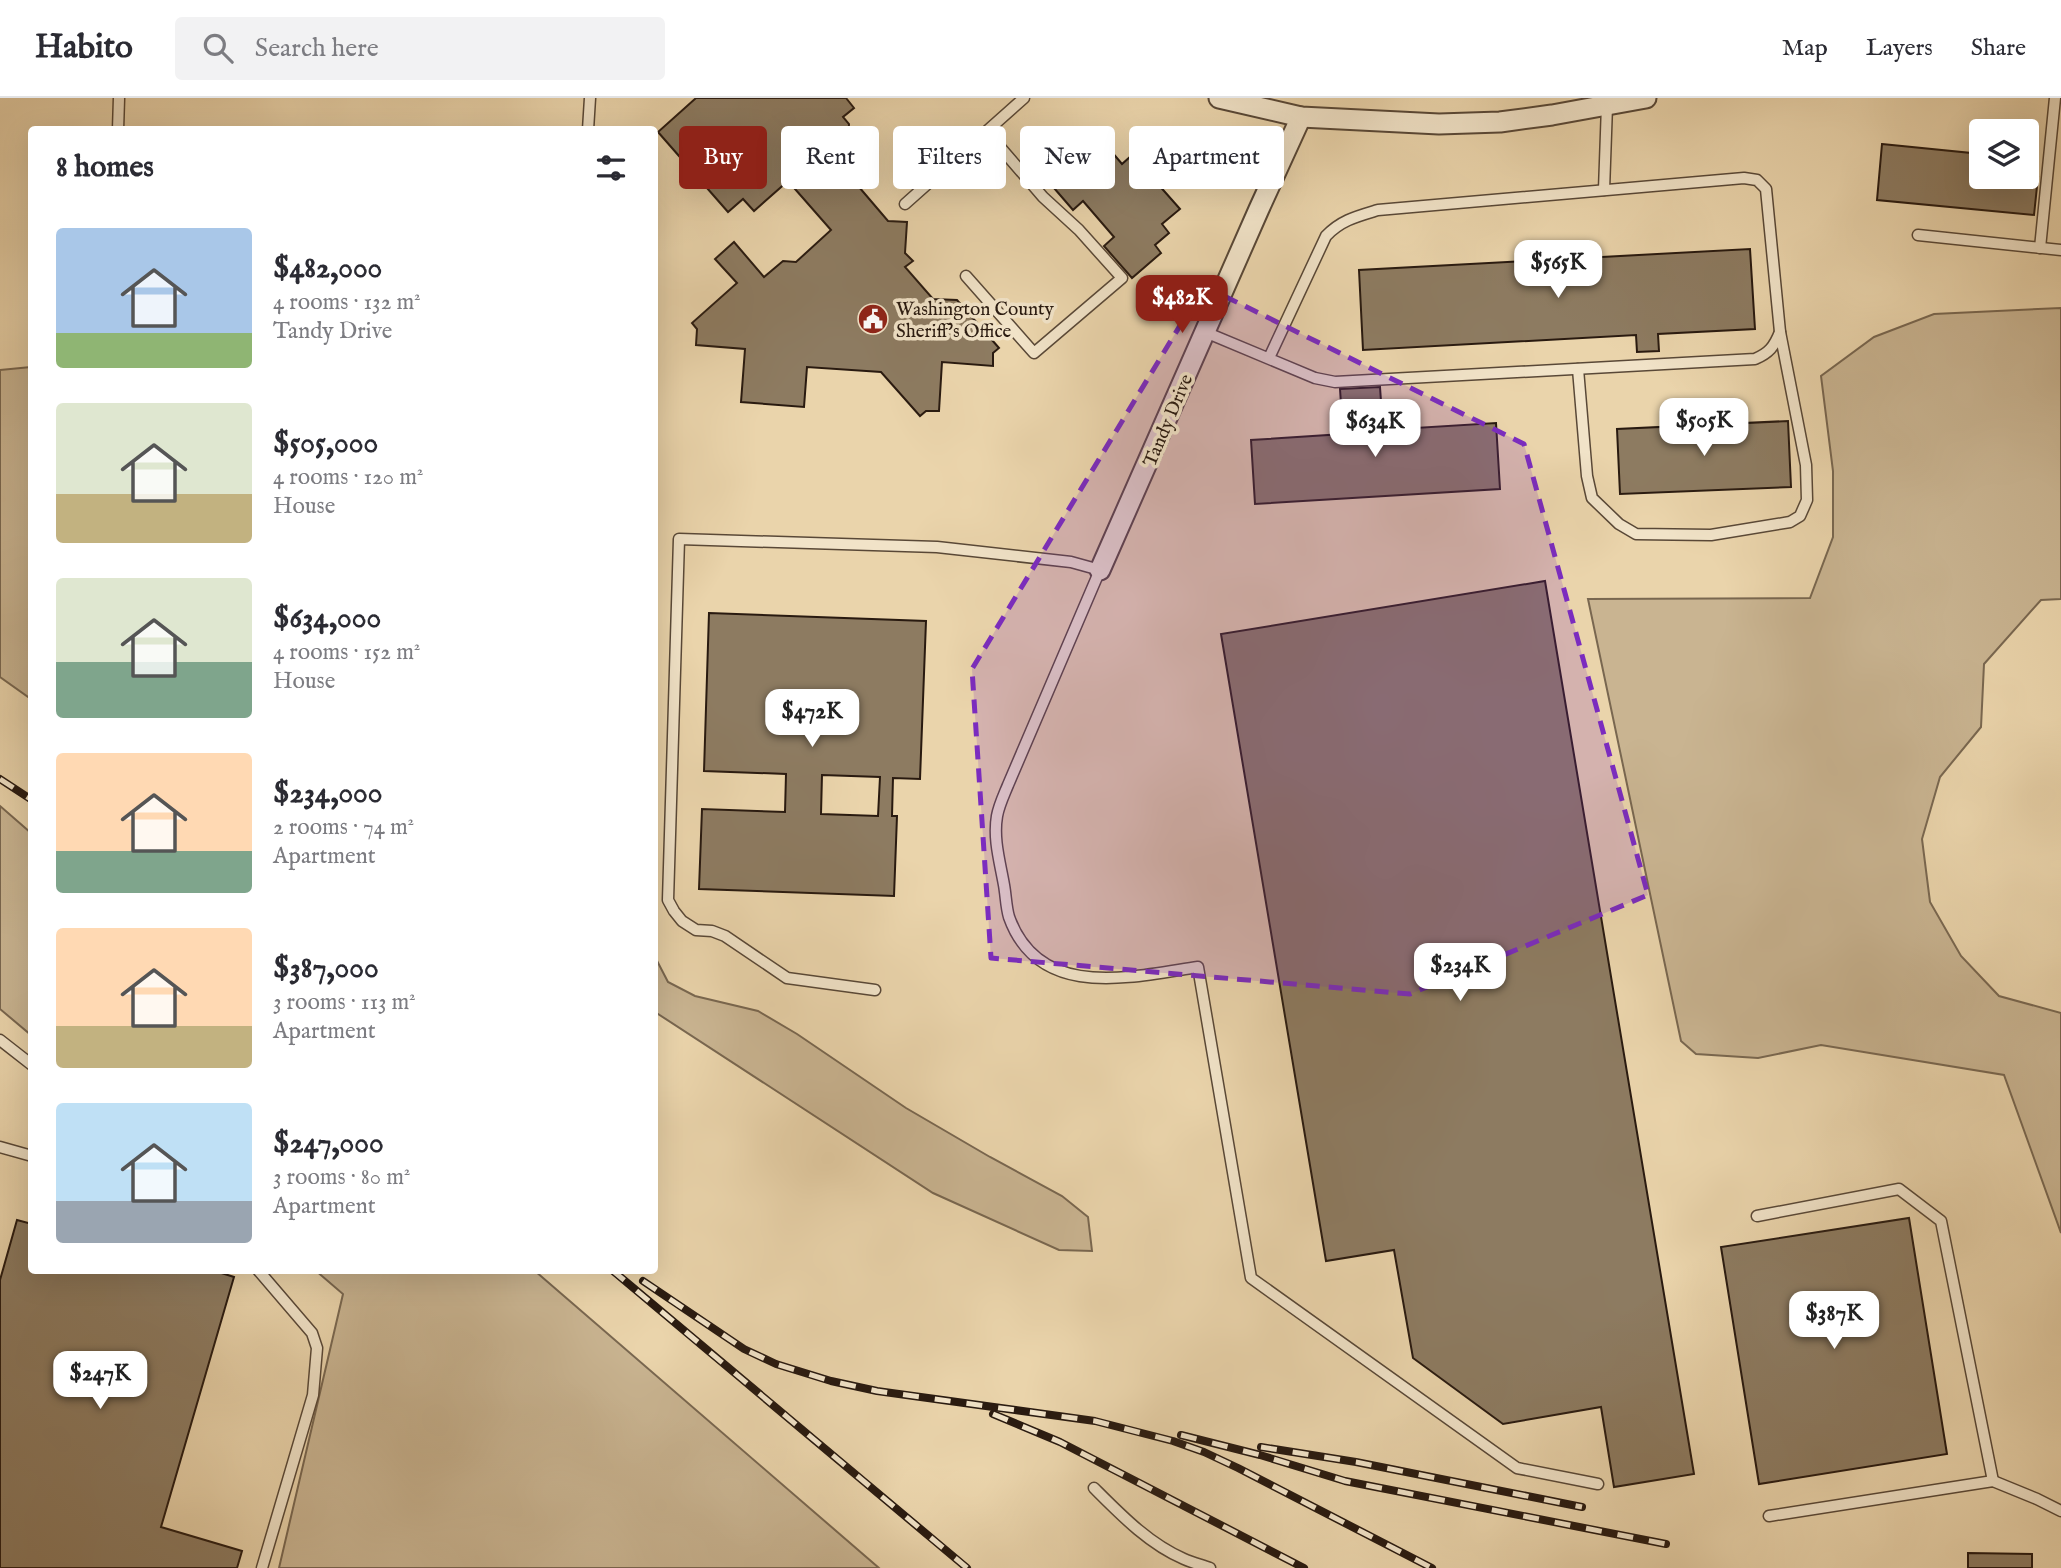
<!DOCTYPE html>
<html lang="en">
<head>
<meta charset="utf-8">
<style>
	:root { --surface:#fff; --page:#f2f2f3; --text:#2b2b33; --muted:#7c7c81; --line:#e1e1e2; --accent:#8f2418 }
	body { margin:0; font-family:"IM FELL English",serif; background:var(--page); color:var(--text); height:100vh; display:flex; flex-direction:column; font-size:26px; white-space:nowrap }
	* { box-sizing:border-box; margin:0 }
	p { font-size:23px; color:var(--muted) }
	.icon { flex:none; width:38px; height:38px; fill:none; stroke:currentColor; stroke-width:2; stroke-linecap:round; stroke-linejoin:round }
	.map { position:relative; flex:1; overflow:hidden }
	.sheet { position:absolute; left:28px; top:28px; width:630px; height:1148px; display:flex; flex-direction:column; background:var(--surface); border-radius:7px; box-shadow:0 7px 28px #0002 }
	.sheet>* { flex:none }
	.guide { position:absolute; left:679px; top:28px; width:665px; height:63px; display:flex; gap:14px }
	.controls { position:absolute; left:1969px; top:21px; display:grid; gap:14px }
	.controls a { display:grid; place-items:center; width:70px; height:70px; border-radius:7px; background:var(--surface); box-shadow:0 7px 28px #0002; font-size:35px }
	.price { position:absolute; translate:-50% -60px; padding:0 16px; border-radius:14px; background:#fff; color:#222; font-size:23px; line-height:46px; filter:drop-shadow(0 2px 4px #0008) }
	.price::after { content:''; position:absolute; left:50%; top:42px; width:21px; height:16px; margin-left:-10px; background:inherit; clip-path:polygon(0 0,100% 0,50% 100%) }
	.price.on { background:var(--accent); color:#fff }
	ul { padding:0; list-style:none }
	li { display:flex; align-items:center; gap:21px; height:175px; padding:0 28px }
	li span { display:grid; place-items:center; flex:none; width:196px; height:140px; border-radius:7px; color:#555 }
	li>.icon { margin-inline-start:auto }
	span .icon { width:84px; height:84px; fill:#fffc; stroke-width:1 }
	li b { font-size:30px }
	h2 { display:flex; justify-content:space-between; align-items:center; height:84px; padding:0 28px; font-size:30px }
	.pill { padding:0 24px; border-radius:7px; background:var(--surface); box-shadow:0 7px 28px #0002; font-size:24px; line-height:63px }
	.pill.on { background:var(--accent); color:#fff }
	header { display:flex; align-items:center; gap:42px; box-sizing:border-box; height:98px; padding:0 35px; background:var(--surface); border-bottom:2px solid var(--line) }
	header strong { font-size:33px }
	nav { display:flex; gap:38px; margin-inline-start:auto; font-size:24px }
	.search { width:490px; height:63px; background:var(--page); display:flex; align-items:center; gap:18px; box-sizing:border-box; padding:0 24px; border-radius:7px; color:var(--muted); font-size:26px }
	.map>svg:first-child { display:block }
	.green { fill:#c9b491; stroke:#796750; stroke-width:2 }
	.building { fill:#8d7b61; stroke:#291a10; stroke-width:2; fill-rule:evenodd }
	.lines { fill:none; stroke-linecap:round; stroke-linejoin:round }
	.lane-casing { stroke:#594837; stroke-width:13 }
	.street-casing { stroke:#594837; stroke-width:23 }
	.lane { stroke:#f1e3c8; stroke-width:10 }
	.street { stroke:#f1e3c8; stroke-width:19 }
	.rail-casing { stroke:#291a10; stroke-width:8 }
	.rail { stroke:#f1e3c8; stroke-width:5; stroke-dasharray:16; stroke-linecap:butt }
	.marked { fill:#7b2cbf; fill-opacity:0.2; stroke:#7b2cbf; stroke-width:5; stroke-dasharray:14 9; stroke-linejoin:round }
	.labels { text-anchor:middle; stroke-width:7; stroke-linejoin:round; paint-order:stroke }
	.poi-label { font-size:19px; fill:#291a10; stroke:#f1e3c8; text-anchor:start }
	.street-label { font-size:19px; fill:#291a10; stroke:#f1e3c8 }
</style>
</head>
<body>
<header>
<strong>Habito</strong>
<div class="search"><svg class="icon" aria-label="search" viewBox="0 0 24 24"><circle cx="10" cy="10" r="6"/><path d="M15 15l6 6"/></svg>Search here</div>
<nav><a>Map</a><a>Layers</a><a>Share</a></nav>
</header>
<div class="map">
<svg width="2061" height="1470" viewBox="0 0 2061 1470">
	<rect width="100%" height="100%" fill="#ead4ab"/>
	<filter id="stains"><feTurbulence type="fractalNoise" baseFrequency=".00286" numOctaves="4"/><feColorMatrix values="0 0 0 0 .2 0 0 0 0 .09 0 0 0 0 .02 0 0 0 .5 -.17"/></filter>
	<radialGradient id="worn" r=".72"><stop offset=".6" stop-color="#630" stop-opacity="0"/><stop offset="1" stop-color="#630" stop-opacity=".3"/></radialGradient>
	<g class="green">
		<path d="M 2061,210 L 2061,501 L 2041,502 L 1984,566 L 1981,629 L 1940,679 L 1922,741 L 1930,804 L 1961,858 L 1999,898 L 2061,915 L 2061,1135 L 2004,977 L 1821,947 L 1758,960 L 1696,956 L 1681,943 L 1588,501 L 1810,500 L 1833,439 L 1833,373 L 1821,278 L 1874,239 L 1934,216 Z"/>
		<path d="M 31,269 L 32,269 L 31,601 L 0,579 L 0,272 Z"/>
		<path d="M 0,708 L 31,735 L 31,937 L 0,911 Z"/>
		<path d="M 654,857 L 668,884 L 695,898 L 758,913 L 797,936 L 906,1010 L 990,1059 L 1062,1098 L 1088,1119 L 1092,1153 L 1059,1152 L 933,1095 L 655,914 Z"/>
		<path d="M 315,1172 L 535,1173 L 879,1470 L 279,1470 L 343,1196 Z"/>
	</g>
	<g class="building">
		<path d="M 696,0 L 846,0 L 854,10 L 843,19 L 849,26 L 848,42 L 876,74 L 859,89 L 888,123 L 907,124 L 905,155 L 913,163 L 905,169 L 933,201 L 957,202 L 999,250 L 993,255 L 993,268 L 942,264 L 939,313 L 926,313 L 920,318 L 881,274 L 807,269 L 804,309 L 741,304 L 745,251 L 696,247 L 697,231 L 692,225 L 737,185 L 715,161 L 734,144 L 764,179 L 783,163 L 796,164 L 831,132 L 788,83 L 754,113 L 743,101 L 728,114 L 658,34 Z"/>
		<path d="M 1882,46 L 1981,56 L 1981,79 L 2038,79 L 2034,117 L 1877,102 Z"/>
		<path d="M 1140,50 L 1164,79 L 1157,85 L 1180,111 L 1162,126 L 1169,135 L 1155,147 L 1161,155 L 1132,180 L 1104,148 L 1114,139 L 1083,103 L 1073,112 L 1054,90 L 1098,52 L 1104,59 L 1111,53 L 1122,66 Z"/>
		<path d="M 1750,151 L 1755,231 L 1658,236 L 1659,253 L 1637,254 L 1636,237 L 1363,252 L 1359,172 Z"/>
		<path d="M 1380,289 L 1383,332 L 1496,325 L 1500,391 L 1255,406 L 1251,342 L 1343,336 L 1340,291 Z"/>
		<path d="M 1788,323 L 1791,389 L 1620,396 L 1617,331 Z"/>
		<path d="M 1545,483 L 1694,1376 L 1614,1389 L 1601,1309 L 1503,1326 L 1413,1260 L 1394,1152 L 1326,1163 L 1221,536 Z"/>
		<path d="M 709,515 L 926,523 L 920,681 L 893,680 L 892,718 L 897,718 L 894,798 L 699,791 L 702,711 L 785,714 L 786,676 L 704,673 ZM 822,677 L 880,679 L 878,718 L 821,716 Z"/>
		<path d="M 1909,1120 L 1947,1356 L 1759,1386 L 1721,1149 Z"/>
		<path d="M 17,1122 L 32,1126 L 32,1172 L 212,1172 L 234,1179 L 161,1429 L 242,1453 L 237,1470 L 0,1470 L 0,1182 Z"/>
		<path d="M 1968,1455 L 2032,1456 L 2032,1470 L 1968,1470 Z"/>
	</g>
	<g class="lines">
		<g class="lane-casing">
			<g id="lane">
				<path d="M 118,32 L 119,0"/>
				<path d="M 588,32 L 590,0"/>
				<path d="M 1604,92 L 1607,7"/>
				<path d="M 905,106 L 1024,0"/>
				<path d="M 1918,137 L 2061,152"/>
				<path d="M 2040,150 L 2055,0"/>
				<path d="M 966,178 L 1034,255 L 1122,180 L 1079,132 L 1043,99 L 987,34"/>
				<path d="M 1205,234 L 1315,280 L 1335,284 L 1755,261 C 1769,255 1774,249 1780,234 L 1766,91 L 1757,82 L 1744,80 L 1378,112 C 1358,118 1341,122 1326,138 L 1269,260"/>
				<path d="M 1578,271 L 1587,378 L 1592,400 L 1619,426 L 1636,436 L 1711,437 L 1790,424 L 1800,418 L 1807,402 L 1806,367 L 1780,234"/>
				<path d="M 875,892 L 787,880 L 725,838 L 712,833 L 696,832 L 682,823 L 674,813 L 668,802 L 679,441 L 937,449 L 1071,464 L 1100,472 L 1008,687 C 1004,697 999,707 997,718 C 993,741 1000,764 1004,787 C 1006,798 1006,809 1009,819 C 1039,903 1131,879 1198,869 L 1251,1180 L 1517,1370 L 1598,1386"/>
				<path d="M 0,942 L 32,967"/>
				<path d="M 0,1049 L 32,1058"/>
				<path d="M 1757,1118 L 1899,1091 L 1941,1123 L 1993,1383"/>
				<path d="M 258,1172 L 312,1235 L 317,1250 L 313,1297 L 262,1470"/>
				<path d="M 1094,1390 C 1121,1417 1149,1446 1184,1461 C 1193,1465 1202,1467 1210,1470"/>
				<path d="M 1769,1418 L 1993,1383 L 2037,1401 L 2061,1413"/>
			</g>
		</g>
		<g class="street-casing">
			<g id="street">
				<path d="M 1219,0 L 1301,19 L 1439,26 L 1500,24 L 1552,17 L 1646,0"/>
				<path d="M 1100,472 L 1259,111 L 1301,19"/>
			</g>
		</g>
		<use href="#lane" class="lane"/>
		<use href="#street" class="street"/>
		<g class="rail-casing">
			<g id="rail">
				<path d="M 0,681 L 32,702"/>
				<path d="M 612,1172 L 967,1470"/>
				<path d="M 643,1183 L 744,1251 L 776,1266 L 831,1283 L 877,1293 L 1095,1323 L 1173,1343 L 1204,1354 L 1238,1370 L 1432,1470"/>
				<path d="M 993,1316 L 1060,1344 L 1304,1470"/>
				<path d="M 1181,1337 L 1260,1357 L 1345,1383 L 1666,1446"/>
				<path d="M 1261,1349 L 1356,1364 L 1582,1409"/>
			</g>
		</g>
		<use href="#rail" class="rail"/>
	</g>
	<path class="marked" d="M 1204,188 L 1524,346 L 1648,797 L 1410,896 L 991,860 L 972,571 Z"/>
	<defs>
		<g id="civic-disc" transform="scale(1.575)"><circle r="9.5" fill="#8f2418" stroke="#f1e3c8"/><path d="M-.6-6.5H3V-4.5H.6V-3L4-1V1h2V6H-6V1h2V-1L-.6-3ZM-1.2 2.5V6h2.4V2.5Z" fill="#fff"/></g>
	</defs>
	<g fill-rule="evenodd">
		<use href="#civic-disc" x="873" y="221"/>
	</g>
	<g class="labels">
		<g class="poi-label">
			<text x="896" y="217">Washington County<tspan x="896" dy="22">Sheriff's Office</tspan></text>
		</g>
		<g class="street-label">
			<text transform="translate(1167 322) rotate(-67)" y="7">Tandy Drive</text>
		</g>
	</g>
	<rect width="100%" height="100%" filter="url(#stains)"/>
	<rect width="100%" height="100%" fill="url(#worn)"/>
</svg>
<div class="controls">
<a><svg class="icon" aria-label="layers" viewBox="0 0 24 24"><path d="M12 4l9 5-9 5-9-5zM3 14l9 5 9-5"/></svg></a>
</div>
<b class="price" style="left:1558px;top:202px">$565K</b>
<b class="price on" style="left:1182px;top:237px">$482K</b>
<b class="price" style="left:1704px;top:360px">$505K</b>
<b class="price" style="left:1375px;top:361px">$634K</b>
<b class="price" style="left:812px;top:651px">$472K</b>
<b class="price" style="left:1460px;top:905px">$234K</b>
<b class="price" style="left:1834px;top:1253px">$387K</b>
<b class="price" style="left:100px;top:1313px">$247K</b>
<div class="guide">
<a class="pill on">Buy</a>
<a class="pill">Rent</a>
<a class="pill">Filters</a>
<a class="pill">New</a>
<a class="pill">Apartment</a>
</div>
<section class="sheet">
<h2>8 homes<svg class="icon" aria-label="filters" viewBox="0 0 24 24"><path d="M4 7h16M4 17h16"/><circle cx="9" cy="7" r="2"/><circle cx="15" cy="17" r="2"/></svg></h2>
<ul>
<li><span style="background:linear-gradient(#a9c7e8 75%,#8fb573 0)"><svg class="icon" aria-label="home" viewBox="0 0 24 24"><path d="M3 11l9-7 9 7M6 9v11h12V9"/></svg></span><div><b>$482,000</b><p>4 rooms · 132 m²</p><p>Tandy Drive</p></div></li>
<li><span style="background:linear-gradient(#dfe7d0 65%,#c2b280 0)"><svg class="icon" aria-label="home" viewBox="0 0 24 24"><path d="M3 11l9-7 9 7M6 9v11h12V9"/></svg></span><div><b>$505,000</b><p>4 rooms · 120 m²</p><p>House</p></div></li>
<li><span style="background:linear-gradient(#dfe7d0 60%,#7fa58c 0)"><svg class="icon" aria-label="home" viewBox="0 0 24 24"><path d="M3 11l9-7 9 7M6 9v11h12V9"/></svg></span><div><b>$634,000</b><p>4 rooms · 152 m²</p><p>House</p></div></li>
<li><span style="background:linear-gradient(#ffd9b3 70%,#7fa58c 0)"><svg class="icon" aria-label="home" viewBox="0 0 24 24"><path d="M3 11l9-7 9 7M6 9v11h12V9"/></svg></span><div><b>$234,000</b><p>2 rooms · 74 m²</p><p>Apartment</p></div></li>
<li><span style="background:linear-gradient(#ffd9b3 70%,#c2b280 0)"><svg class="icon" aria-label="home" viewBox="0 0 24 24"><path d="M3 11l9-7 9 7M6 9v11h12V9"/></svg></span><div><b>$387,000</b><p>3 rooms · 113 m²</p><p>Apartment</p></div></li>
<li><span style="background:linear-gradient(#bfe0f5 70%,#9aa5b1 0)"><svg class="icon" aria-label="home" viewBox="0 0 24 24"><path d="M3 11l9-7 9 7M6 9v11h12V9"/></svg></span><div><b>$247,000</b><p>3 rooms · 80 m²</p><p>Apartment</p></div></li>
</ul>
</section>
</div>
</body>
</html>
